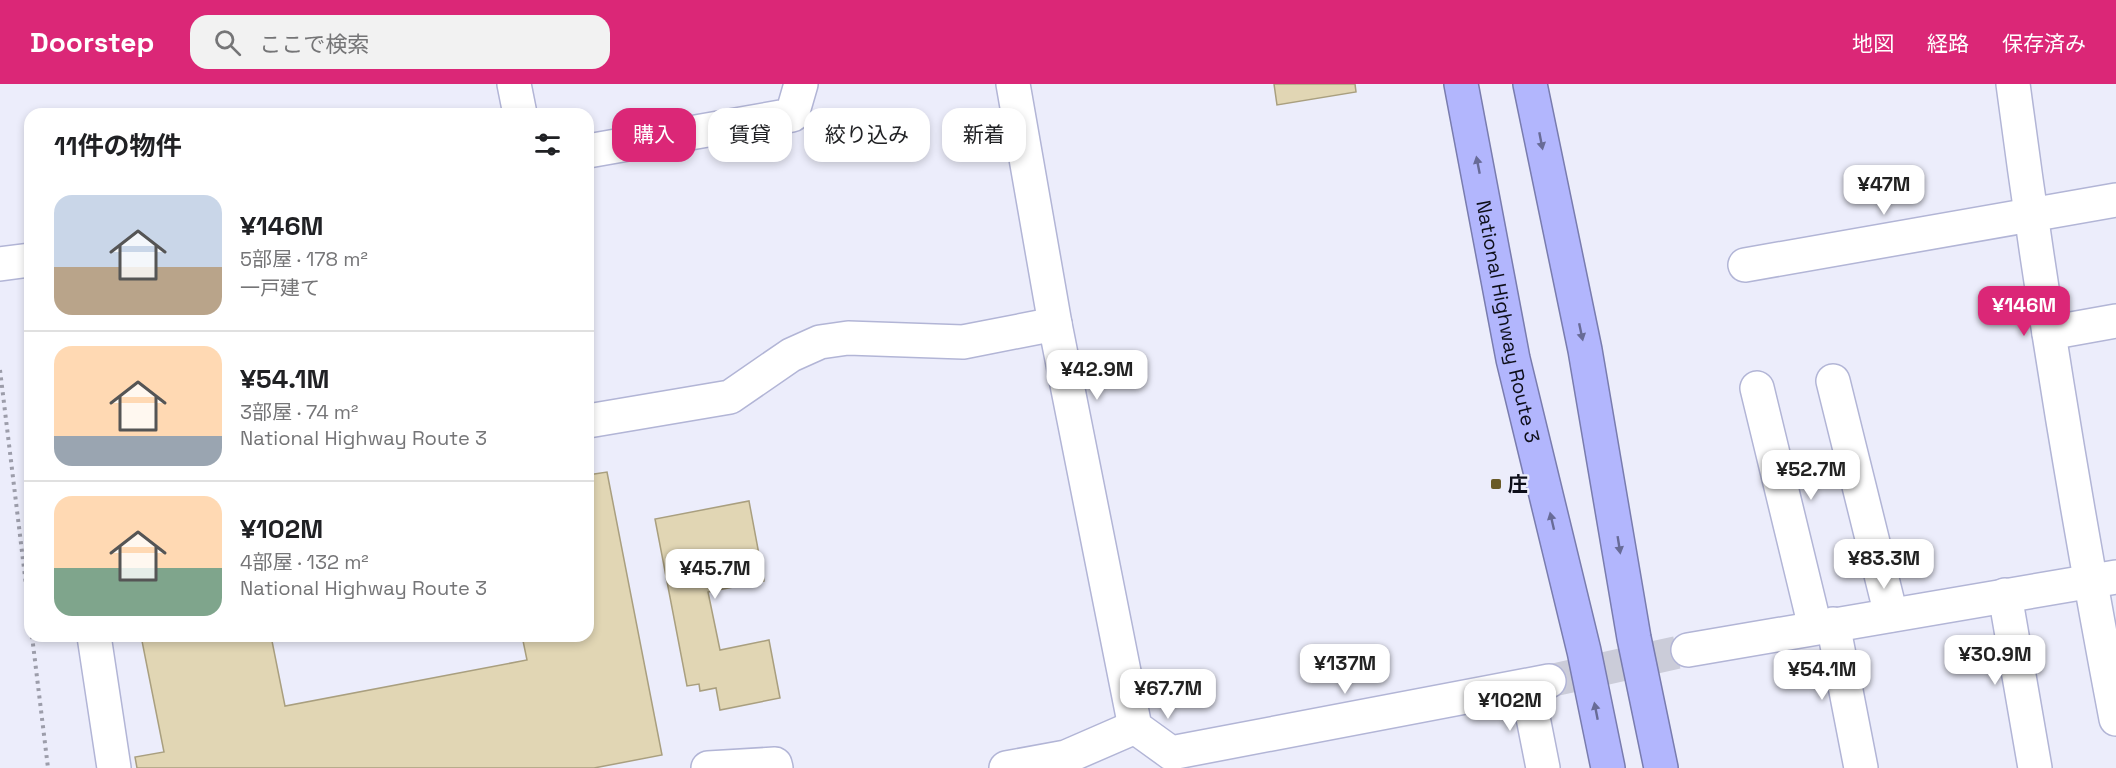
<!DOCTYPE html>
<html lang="ja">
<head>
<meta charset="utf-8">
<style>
	:root { --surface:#fff; --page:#f2f2f2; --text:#202124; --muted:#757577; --line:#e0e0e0; --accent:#db2777 }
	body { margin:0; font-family:"Space Grotesk","Noto Sans JP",sans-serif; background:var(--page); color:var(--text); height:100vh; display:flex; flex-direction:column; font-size:22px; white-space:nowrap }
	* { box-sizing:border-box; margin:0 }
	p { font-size:20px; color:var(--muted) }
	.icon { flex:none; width:33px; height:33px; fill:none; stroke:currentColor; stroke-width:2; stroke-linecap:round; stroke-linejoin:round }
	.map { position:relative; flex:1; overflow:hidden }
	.details { position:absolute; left:24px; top:24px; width:570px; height:534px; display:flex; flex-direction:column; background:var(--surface); border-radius:18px; box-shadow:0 3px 9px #0003 }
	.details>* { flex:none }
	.hud { position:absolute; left:612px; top:24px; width:570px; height:54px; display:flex; gap:12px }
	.price { position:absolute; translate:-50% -51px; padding:0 14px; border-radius:12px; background:#fff; color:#222; font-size:20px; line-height:39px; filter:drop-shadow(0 2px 3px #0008) }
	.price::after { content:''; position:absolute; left:50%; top:36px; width:18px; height:14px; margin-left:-9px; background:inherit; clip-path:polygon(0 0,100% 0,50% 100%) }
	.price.current { background:var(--accent); color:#fff }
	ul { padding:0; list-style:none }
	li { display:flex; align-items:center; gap:18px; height:150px; padding:0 30px }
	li+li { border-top:2px solid var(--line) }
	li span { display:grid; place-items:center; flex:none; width:168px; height:120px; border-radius:18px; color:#555 }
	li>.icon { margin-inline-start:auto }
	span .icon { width:72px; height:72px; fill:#fffc; stroke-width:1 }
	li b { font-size:26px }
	h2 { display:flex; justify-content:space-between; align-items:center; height:72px; padding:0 30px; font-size:26px }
	.chip { padding:0 21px; border-radius:18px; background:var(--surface); box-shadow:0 3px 9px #0003; font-size:21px; line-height:54px }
	.chip.current { background:var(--accent); color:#fff }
	header { display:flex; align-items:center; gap:36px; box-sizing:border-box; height:84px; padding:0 30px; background:var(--accent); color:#fff }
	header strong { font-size:28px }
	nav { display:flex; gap:33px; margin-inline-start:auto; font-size:21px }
	.search { width:420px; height:54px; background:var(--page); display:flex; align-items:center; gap:15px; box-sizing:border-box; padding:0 21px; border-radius:18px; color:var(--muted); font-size:22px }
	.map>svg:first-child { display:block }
	.building { fill:#e1d6b4; stroke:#a99f7f; stroke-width:1.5 }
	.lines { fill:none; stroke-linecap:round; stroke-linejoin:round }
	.minor-tunnel { stroke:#cbccd9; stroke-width:33; stroke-dasharray:33 16; stroke-linecap:butt }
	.minor-casing { stroke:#b2b5d6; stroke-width:36 }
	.highway-casing { stroke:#797cae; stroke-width:36 }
	.path { stroke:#9c9daa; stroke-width:4; stroke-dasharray:3 4.5; stroke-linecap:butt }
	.minor { stroke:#fff; stroke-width:33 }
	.highway { stroke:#b2b6fd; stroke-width:33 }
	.oneway { fill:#686b97 }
	.poi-dot { fill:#695a27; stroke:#ecedfb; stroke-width:2 }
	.labels { text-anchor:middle; stroke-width:4.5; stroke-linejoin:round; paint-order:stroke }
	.street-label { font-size:20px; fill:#0e0f1a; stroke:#ecedfb }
	.poi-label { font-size:20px; font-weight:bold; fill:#0e0f1a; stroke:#ecedfb; text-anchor:start }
</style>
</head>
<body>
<header>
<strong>Doorstep</strong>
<div class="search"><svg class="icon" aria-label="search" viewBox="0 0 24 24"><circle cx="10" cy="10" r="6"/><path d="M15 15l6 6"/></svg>ここで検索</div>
<nav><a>地図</a><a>経路</a><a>保存済み</a></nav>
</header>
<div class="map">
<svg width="2116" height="684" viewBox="0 0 2116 684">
	<rect width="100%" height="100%" fill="#ecedfb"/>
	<g class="building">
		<path d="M 1274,0 L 1355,0 L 1356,8 L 1277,21 Z"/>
		<path d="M 607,388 L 662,671 L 594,684 L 137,684 L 135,673 L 164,668 L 141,552 L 271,552 L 285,622 L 527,576 L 522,552 L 588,552 L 588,391 Z"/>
		<path d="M 749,417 L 764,497 L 708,508 L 720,566 L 769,556 L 780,614 L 720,626 L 716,604 L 700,607 L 699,600 L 687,602 L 655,435 Z"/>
	</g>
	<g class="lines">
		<path class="minor-tunnel" d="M 1549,597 L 1688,566"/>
		<g class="minor-casing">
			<g id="minor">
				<path d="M 514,0 L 520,30"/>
				<path d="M 1013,0 L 1055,240 L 1135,643 L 1171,669 L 1549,597"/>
				<path d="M 2013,0 C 2041,213 2076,425 2116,635"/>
				<path d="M 588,67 L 792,31 L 801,0"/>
				<path d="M 0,180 L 30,176"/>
				<path d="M 1745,181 L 2116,116"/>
				<path d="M 2049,249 L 2116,237"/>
				<path d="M 1833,297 L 1891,531"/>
				<path d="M 1757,304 L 1815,543"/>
				<path d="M 588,337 L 730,313 L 791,271 L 820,258 L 848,254 L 963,258 L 1055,240"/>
				<path d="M 2005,511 L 2035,684"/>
				<path d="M 1833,540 L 1861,684"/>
				<path d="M 94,552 L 114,684"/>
				<path d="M 1688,566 L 2116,493"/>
				<path d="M 1527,603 L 1543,684"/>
				<path d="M 708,684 L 775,680 L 776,684"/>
				<path d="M 1006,684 L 1066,673 L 1135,643"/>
			</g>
		</g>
		<g class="highway-casing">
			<g id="highway">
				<path id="s1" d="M 1461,0 L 1513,275 L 1584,567 L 1608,684"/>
				<path d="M 1530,0 L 1585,266 L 1634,554 L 1661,684"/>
			</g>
		</g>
		<g class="path">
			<path d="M 0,286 L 30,534"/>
			<path d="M 32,552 L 48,684"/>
		</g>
		<use href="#minor" class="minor"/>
		<use href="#highway" class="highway"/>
	</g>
	<defs><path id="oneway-solid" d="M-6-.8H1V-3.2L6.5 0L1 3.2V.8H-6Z" transform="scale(1.5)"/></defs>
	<g class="oneway">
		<use href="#oneway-solid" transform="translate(1541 57) rotate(79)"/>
		<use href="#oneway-solid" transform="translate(1478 81) rotate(-101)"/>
		<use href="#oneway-solid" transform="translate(1581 248) rotate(78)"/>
		<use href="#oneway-solid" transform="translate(1552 437) rotate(-103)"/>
		<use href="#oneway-solid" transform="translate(1619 461) rotate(81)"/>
		<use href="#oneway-solid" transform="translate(1596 627) rotate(-101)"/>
	</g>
	<rect class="poi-dot" x="1490" y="394" width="12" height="12" rx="3"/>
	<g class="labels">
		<g class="street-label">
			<text dy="7" stroke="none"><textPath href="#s1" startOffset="242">National Highway Route 3</textPath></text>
		</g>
		<g class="poi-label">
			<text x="1508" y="407">庄</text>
		</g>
	</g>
</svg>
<b class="price" style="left:1884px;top:132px">¥47M</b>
<b class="price current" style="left:2024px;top:253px">¥146M</b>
<b class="price" style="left:1097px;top:317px">¥42.9M</b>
<b class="price" style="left:1811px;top:417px">¥52.7M</b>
<b class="price" style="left:1884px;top:506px">¥83.3M</b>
<b class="price" style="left:715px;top:516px">¥45.7M</b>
<b class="price" style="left:1995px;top:602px">¥30.9M</b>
<b class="price" style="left:1345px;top:611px">¥137M</b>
<b class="price" style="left:1822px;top:617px">¥54.1M</b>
<b class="price" style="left:1168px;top:636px">¥67.7M</b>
<b class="price" style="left:1510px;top:648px">¥102M</b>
<div class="hud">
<a class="chip current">購入</a>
<a class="chip">賃貸</a>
<a class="chip">絞り込み</a>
<a class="chip">新着</a>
</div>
<section class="details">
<h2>11件の物件<svg class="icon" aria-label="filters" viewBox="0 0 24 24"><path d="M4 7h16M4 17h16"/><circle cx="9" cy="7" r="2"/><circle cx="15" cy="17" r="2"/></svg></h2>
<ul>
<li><span style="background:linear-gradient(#c9d6e8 60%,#b9a48a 0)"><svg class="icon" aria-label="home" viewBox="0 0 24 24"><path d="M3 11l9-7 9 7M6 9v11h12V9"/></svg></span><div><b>¥146M</b><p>5部屋 · 178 m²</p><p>一戸建て</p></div></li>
<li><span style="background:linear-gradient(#ffd9b3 75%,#9aa5b1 0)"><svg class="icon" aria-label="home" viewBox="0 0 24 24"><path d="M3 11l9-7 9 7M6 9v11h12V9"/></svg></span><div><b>¥54.1M</b><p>3部屋 · 74 m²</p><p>National Highway Route 3</p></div></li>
<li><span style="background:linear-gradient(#ffd9b3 60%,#7fa58c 0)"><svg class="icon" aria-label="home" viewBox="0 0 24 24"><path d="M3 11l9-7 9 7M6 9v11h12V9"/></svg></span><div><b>¥102M</b><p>4部屋 · 132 m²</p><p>National Highway Route 3</p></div></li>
</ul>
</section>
</div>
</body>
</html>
